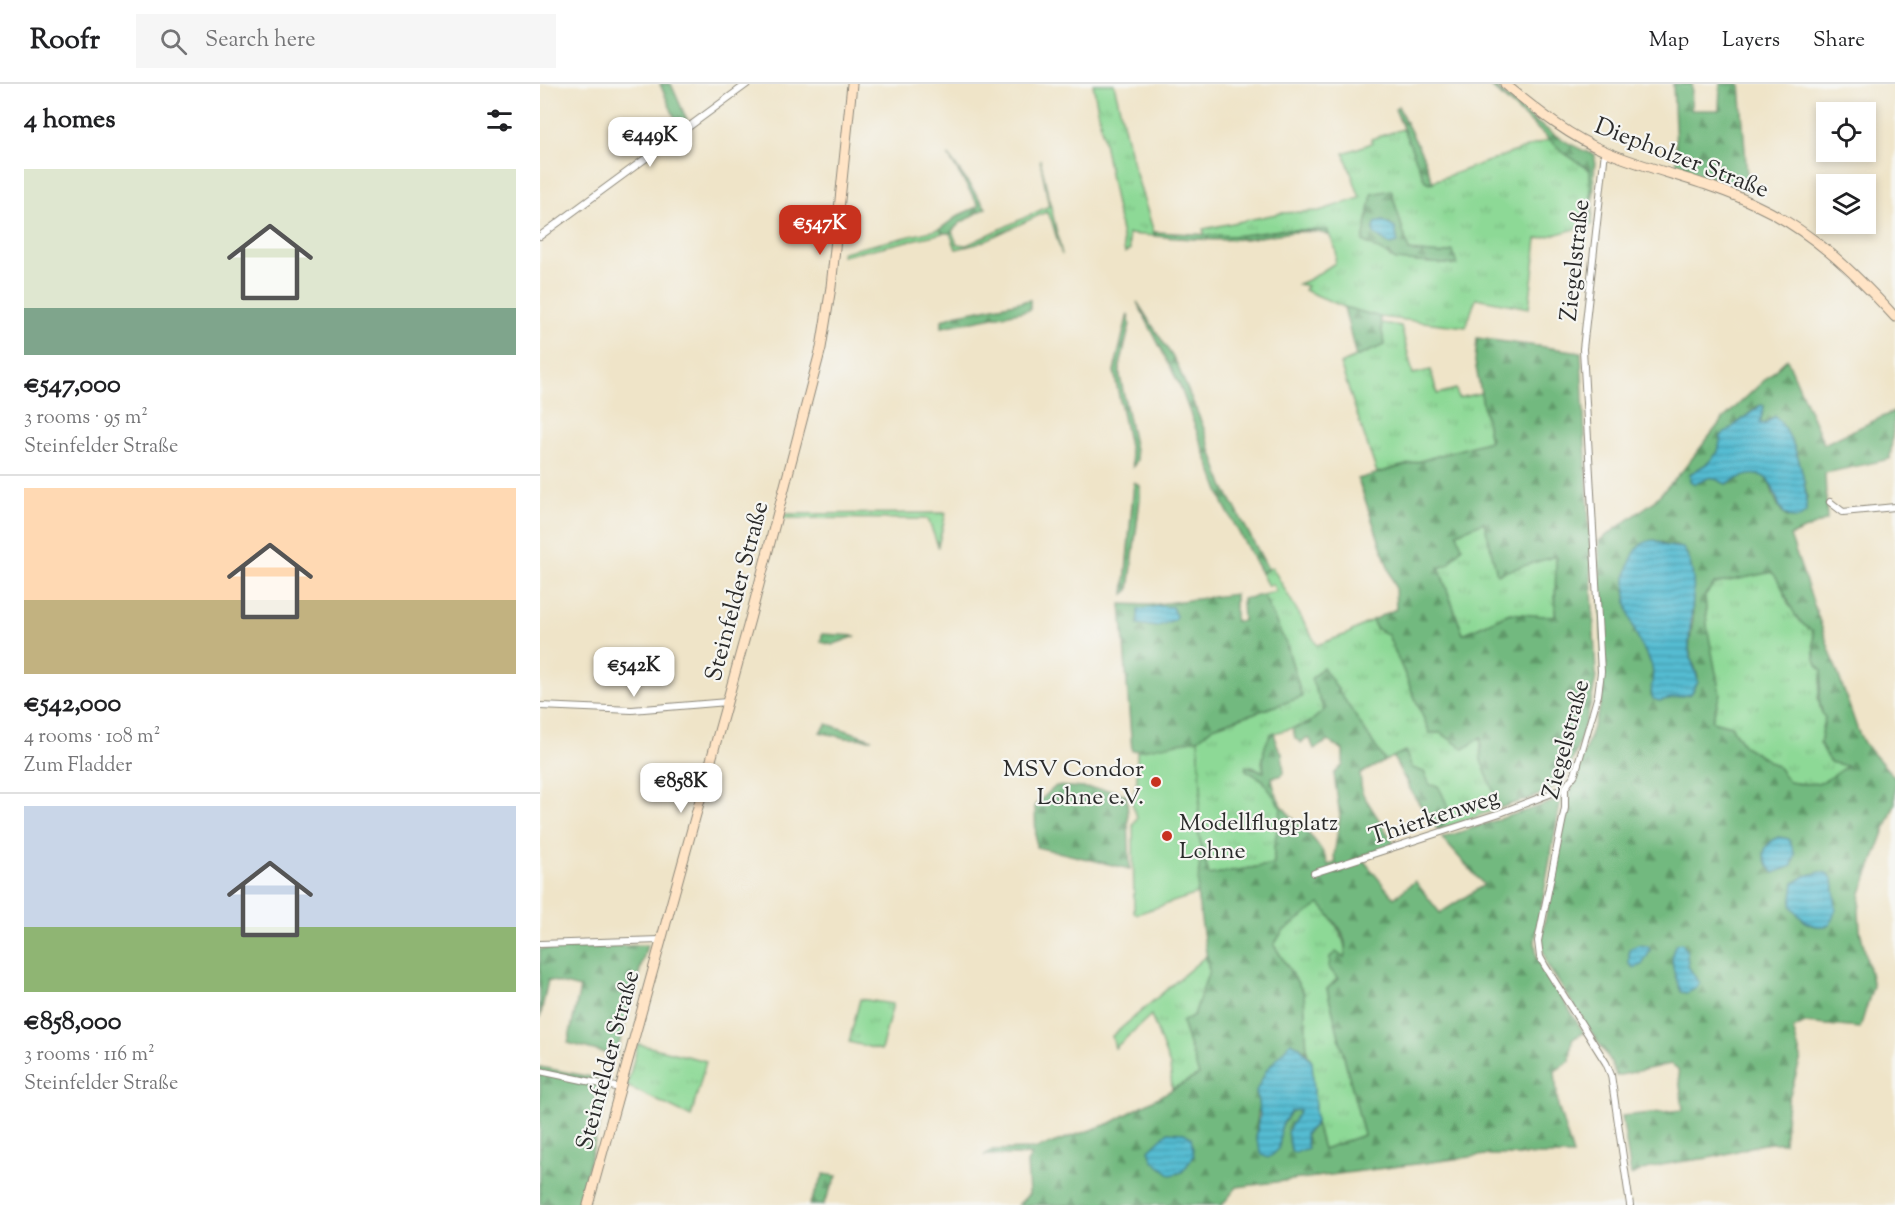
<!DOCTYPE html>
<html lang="en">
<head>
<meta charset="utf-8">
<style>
	:root { --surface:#fff; --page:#f6f6f6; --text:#202124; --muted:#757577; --line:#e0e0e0; --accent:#c8321e }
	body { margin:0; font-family:"Sorts Mill Goudy",serif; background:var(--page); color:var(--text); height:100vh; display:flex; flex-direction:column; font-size:22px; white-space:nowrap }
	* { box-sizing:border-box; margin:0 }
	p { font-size:20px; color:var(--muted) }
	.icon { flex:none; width:33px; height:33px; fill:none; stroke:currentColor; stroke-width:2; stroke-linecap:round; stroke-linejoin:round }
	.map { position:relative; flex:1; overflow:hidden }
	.panel { display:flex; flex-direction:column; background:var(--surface); width:540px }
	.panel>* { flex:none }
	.controls { position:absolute; left:1276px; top:18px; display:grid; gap:12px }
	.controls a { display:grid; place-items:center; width:60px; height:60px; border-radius:0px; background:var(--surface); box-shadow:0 3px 9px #0003; font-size:30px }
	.price { position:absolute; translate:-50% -51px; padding:0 14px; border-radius:12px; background:#fff; color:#222; font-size:20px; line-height:39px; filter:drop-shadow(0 2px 3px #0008) }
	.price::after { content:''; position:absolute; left:50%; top:36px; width:18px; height:14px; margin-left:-9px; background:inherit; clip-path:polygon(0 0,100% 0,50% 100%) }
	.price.current { background:var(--accent); color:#fff }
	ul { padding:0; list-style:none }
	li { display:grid; align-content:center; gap:12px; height:318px; padding:0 24px }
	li+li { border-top:2px solid var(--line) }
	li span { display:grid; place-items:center; height:186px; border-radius:0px; color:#555 }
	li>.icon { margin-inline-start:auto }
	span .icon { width:108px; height:108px; fill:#fffc; stroke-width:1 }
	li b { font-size:26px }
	h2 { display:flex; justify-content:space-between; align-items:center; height:72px; padding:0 24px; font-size:26px }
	header { display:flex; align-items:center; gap:36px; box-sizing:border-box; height:84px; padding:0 30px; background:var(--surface); border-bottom:2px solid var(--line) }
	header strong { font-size:28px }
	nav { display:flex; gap:33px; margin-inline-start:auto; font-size:21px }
	.search { width:420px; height:54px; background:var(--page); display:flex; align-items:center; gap:15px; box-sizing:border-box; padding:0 21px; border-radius:0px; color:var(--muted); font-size:22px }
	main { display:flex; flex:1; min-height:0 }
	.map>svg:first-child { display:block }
	.grass { fill:url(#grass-tufts); stroke:#5c8260; stroke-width:1.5; fill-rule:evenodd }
	.forest { fill:url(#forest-firs); stroke:#4e7255; stroke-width:1.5; fill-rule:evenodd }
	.pitch { fill:#8dd996; stroke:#5c8260; stroke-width:1.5 }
	.water { fill:url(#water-rules); stroke:#40747e; stroke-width:1.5 }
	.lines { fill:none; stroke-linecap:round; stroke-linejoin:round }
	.street-casing { stroke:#8d887a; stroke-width:8 }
	.secondary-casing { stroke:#8d887a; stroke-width:11 }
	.street { stroke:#fff; stroke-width:6 }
	.secondary { stroke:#ffe4c6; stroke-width:9 }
	.poi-dot { fill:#c8321e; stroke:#f6f6f2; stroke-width:2 }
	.labels { text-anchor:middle; stroke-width:4.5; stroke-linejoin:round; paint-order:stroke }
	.street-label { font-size:24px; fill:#2b2b2b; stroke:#f6f6f2 }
	.poi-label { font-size:24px; fill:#2b2b2b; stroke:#f6f6f2; text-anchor:end }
</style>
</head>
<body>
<header>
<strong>Roofr</strong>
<div class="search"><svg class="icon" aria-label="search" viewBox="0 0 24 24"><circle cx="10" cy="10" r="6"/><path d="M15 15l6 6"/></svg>Search here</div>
<nav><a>Map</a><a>Layers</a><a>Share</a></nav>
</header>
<main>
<section class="panel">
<h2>4 homes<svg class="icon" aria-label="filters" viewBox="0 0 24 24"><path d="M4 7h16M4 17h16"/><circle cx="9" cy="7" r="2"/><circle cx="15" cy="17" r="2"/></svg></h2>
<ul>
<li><span style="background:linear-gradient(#dfe7d0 75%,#7fa58c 0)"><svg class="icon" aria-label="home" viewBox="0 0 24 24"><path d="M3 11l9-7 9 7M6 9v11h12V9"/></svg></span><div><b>€547,000</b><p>3 rooms · 95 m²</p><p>Steinfelder Straße</p></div></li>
<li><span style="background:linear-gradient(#ffd9b3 60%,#c2b280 0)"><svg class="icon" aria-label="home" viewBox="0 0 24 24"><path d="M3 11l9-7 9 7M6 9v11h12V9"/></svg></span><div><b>€542,000</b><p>4 rooms · 108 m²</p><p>Zum Fladder</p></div></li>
<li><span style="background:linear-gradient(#c9d6e8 65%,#8fb573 0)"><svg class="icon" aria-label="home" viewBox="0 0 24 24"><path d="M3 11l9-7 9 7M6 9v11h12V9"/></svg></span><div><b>€858,000</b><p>3 rooms · 116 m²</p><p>Steinfelder Straße</p></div></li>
</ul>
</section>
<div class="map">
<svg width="1355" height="1121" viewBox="0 0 1355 1121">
	<defs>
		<pattern id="grass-tufts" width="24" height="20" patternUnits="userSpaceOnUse" patternTransform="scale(1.5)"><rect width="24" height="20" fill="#8dd996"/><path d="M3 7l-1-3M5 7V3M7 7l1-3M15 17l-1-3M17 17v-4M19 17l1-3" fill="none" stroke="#7aba81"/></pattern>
		<pattern id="forest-firs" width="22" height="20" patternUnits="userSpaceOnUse" patternTransform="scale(1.5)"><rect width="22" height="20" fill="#72b97f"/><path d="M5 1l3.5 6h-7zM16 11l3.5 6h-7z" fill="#5e9768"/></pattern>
		<pattern id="water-rules" width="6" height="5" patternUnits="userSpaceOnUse" patternTransform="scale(1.5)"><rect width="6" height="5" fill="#54bcd2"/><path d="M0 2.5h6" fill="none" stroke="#4699ab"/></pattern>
	</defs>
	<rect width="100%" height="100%" fill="#f6f6f2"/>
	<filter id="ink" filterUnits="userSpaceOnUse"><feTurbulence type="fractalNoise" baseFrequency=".0167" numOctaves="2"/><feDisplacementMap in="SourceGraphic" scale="12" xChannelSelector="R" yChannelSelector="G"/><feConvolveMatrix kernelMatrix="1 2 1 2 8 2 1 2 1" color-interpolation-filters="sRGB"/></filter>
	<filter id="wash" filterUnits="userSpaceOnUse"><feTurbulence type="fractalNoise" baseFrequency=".008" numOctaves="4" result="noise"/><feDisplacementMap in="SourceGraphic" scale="24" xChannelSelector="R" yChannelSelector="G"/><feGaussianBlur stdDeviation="1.35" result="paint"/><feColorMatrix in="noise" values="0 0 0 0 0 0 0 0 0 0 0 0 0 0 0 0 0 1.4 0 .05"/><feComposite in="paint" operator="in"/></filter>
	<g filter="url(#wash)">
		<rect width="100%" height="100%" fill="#efe4c8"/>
		<g class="grass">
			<path d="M 553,0 L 574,0 L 593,80 L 615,152 L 588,150 L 590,166 L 585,169 Z"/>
			<path d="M 863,45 L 888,99 L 1010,55 L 1024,69 L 1050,86 L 1052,141 L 997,155 L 989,224 L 936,214 L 926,243 L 840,233 L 804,223 L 764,206 L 767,202 L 758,200 L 770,195 L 795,179 L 796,166 L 787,146 L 741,146 L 707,152 L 665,152 L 663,145 L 741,129 L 779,127 L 820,114 L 804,69 L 832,59 L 831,55 ZM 851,106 L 869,167 L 901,170 L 913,167 L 917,181 L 856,176 Z"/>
			<path d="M 500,75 L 522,171 L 511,135 L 506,128 L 437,160 L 416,165 L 410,149 L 412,147 L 417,160 L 427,161 L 509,122 Z"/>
			<path d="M 400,145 L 403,149 L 302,172 L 302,168 Z"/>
			<path d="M 841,239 L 861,242 L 873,290 L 891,286 L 897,310 L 916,305 L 918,314 L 941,309 L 950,357 L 837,389 L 800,280 L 844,261 Z"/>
			<path d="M 406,429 L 398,462 L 388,435 L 243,434 L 245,430 Z"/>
			<path d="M 945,437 L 1016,472 L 1015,534 L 970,529 L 923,550 L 899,483 L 909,479 L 917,449 Z"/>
			<path d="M 732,483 L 777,561 L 807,550 L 832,536 L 836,544 L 848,551 L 890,649 L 901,649 L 924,665 L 941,653 L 941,676 L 960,724 L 898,746 L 905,739 L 884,688 L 872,684 L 865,667 L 845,677 L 783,584 L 771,595 L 785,626 L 768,640 L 730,650 L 722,678 L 724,688 L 711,682 L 706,686 L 723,696 L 742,724 L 734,763 L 734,780 L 669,791 L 657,742 L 661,704 L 658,655 L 673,643 L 762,613 L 747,562 L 723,511 L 736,507 L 732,500 L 728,502 L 721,489 Z"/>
			<path d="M 1232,488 L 1242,499 L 1248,520 L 1273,547 L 1274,572 L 1282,586 L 1278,614 L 1281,627 L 1285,634 L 1282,643 L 1290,678 L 1308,682 C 1285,699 1278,703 1249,698 L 1237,682 L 1204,662 L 1191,642 L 1172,637 L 1165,511 L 1174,500 Z"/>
			<path d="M 780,819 C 803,848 820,875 787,905 L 824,1051 L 783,1065 L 776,1039 L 772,977 L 767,969 L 764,909 L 734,861 L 742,848 Z"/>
			<path d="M 666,872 L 669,887 L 654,931 L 642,938 L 659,991 L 632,1005 L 630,982 L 611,931 L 575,964 L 572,952 Z"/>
			<path d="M 320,915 L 353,920 L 341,966 L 309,958 Z"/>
			<path d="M 98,960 L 166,977 L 151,1033 L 87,1002 Z"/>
		</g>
		<g class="forest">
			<path d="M 120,0 L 131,0 L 147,36 L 138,41 Z"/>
			<path d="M 948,0 L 952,0 C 981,27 1017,58 1055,71 L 1052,141 L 1050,86 L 1024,69 Z"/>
			<path d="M 1133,0 L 1152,0 L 1151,26 L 1179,26 L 1180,0 L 1200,0 L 1208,106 L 1137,84 Z"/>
			<path d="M 858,22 L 883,72 L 893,99 L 885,97 L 855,25 Z"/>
			<path d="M 408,71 L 446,124 L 420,139 L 410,149 L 403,149 L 400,145 L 419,131 L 439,122 Z"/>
			<path d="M 851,106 L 869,167 L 901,170 L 913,167 L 917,181 L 856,176 L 823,157 L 832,110 Z"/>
			<path d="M 741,146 L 788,146 L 788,151 C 766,142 727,153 704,155 C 675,157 645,155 615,152 L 614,148 L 694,152 Z"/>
			<path d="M 490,216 L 490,226 L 402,243 L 402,236 L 414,231 Z"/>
			<path d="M 597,218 L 636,278 L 663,342 L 683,401 L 728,485 L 721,489 L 684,421 L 640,302 Z"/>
			<path d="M 804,223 L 840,233 L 844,261 L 816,273 Z"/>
			<path d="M 588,230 L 590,240 L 580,282 L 580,292 L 597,376 L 593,383 L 574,287 Z"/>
			<path d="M 937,254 L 1041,268 L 1056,592 C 1053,613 1035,684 1020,698 C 1006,712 979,717 960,724 L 941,676 L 941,653 L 924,665 L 901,649 L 890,649 L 848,551 L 836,544 L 832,536 L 856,525 L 855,503 L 818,395 L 950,357 L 935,278 ZM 944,438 L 957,490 L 1016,472 L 1015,533 L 970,529 L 923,550 L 899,484 L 909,480 L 922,463 L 917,449 Z"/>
			<path d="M 1247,275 L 1284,360 L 1355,327 L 1350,375 L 1285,389 L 1287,436 L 1250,452 L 1318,647 L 1324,659 L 1355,694 L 1355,719 L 1321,809 L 1319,827 L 1320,846 L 1333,902 L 1320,944 L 1265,939 L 1253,945 L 1261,974 L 1248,1017 L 1244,1059 C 1221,1057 1201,1067 1179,1072 C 1151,1078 1117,1078 1091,1091 L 1082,1032 L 1143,1026 L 1138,985 L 1131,980 L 1076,992 L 1070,976 L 1007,881 L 1001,857 L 1029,712 L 1059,626 L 1063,607 L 1059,457 L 1113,418 L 1143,386 L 1182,336 ZM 1218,322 L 1224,322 L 1220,339 L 1225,340 L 1231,334 C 1255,345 1263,390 1267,414 L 1247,433 C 1222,410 1242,370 1186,400 L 1171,393 L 1150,390 L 1168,379 L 1178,368 L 1194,342 ZM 1122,458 L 1126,462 L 1137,462 L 1151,483 L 1153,534 L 1149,565 L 1158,593 L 1126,615 L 1119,617 L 1111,611 L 1114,592 L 1112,581 L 1096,551 L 1085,506 ZM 1232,488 C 1249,507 1248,535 1273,547 C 1276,561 1270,577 1282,586 C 1282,603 1275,619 1285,634 L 1280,659 L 1290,678 L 1307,682 C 1285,699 1277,703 1249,698 L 1237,682 L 1204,662 L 1191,642 L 1172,637 L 1180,610 L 1167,542 L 1165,511 L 1174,500 Z"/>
			<path d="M 594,398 L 600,402 L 600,415 L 589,506 L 584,510 Z"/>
			<path d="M 695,510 L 695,537 L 703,537 L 702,515 L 723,511 L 747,562 L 762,613 L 673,643 L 658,655 L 628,662 L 592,667 L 581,520 L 610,521 Z"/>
			<path d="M 282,550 L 316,552 L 292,561 L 281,558 Z"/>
			<path d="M 783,583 L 845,677 L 820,690 L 822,709 L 855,761 L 820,772 L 854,814 L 875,797 L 900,829 L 944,801 L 902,754 L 1021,715 L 995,857 L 997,874 L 1044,949 L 1032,955 L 1030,977 L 1015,987 L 1018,1022 L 1033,1071 L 946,1071 L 697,1103 L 682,1121 L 478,1121 L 489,1110 L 487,1079 L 492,1071 L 445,1071 L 452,1066 L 495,1065 L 571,1039 L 659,991 L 642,938 L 654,931 L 669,887 L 657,810 L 661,762 L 669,791 L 734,780 L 734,763 L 741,724 L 723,696 L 706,686 L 706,682 L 724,688 C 722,675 723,657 734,648 L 737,661 L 742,669 L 744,689 L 740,692 L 732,693 C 737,738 778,744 788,781 L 796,779 L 794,772 L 800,732 L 794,690 L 803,681 L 803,666 L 788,657 L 774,665 L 770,655 L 766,654 L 761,659 L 755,654 L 753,644 L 768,640 L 784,626 L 771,595 ZM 780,820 C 793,836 811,853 804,874 L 796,868 L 790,873 L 789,884 L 798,895 L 787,905 L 824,1051 L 783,1065 L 776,1039 L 765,1051 L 767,1057 L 751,1066 L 748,1048 L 761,1025 L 751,1027 L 741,1044 L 716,1054 L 719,1016 L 759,962 L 767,969 L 764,909 L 734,861 L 742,848 Z"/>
			<path d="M 287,640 L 332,655 L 305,654 L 280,648 Z"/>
			<path d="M 865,667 L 872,684 L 884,688 L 890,701 L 898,702 C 908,720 914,730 898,746 L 874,712 L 853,673 Z"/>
			<path d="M 516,702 L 571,706 L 587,711 L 590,785 L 496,763 L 495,721 Z"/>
			<path d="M 107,861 L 76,972 L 28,959 L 40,904 L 8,896 L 0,934 L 0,865 Z"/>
			<path d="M 0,983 L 71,997 L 38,1121 L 0,1121 Z"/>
			<path d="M 284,1090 L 297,1092 L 283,1121 L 269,1121 Z"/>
		</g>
		<path class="pitch" d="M 658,655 L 661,704 L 657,742 L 661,762 L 657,810 L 597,830 L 594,828 L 593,741 L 597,733 L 592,719 L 597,696 L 597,667 Z"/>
		<g class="water">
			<path d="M 843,137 L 855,144 L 858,159 L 850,161 L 835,151 L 833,146 L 836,138 Z"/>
			<path d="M 1221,321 L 1224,322 L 1220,339 L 1225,340 L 1235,332 C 1256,354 1268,398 1266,428 L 1259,434 C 1223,438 1251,365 1186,400 L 1171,393 L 1155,400 L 1150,397 L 1150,390 L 1168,379 L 1178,368 L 1181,352 Z"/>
			<path d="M 1115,456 L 1126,462 L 1143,464 C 1163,493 1148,534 1149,566 C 1150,577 1157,587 1158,598 L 1151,610 L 1119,617 L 1113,615 C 1108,605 1115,594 1112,583 C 1110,574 1104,567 1100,559 C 1088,534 1079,500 1092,474 C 1097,463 1102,457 1115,456 Z"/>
			<path d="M 619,522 L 632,523 L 636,532 L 634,536 L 616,543 L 598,540 L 598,526 Z"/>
			<path d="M 1238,753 L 1249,755 L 1255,770 L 1252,782 L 1234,789 C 1220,774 1220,763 1238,753 Z"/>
			<path d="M 1280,788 L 1287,789 L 1293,795 L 1296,825 L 1290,841 C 1270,846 1261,836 1251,821 L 1254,799 L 1265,792 Z"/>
			<path d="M 1142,859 L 1147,868 L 1148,882 L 1159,899 L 1155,905 L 1147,909 L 1141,908 C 1136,895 1127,873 1136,860 Z"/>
			<path d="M 1098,861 L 1108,862 L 1110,867 L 1102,881 L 1094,884 L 1089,880 L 1089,865 Z"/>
			<path d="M 751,958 L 759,962 L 772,977 L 776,1039 L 765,1050 L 768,1064 L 755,1069 L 751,1066 L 747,1048 L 760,1026 L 751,1027 C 748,1032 742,1039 741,1045 C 737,1061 746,1062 728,1074 L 722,1071 L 716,1054 L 720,1030 L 716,1007 L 726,987 Z"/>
			<path d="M 628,1048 L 644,1049 L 651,1053 L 654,1072 L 642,1088 L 631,1091 L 613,1077 L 609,1066 Z"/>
		</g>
	</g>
	<g filter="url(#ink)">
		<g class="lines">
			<g class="street-casing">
				<g id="street">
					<path d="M 1065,67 L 1043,265 L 1061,588 L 1058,611 L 1035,690 L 1025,704 L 1025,724 L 998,857 L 1000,873 L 1005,882 L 1066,979 L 1071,991 L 1090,1121"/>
					<path d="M 0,152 L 207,0"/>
					<path d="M 1290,418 L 1303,428 L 1355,423"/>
					<path d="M 0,622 L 92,626 L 187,618"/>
					<path d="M 774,789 L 960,729 L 1025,704"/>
					<path d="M 0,860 L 120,856"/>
					<path d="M 0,987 L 80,1004"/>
				</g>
			</g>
			<g class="secondary-casing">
				<g id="secondary">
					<path d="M 965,0 C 997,26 1028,52 1067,68 C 1115,88 1167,97 1214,120 C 1271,146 1313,187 1355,233"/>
					<path d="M 48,1121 L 210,535 L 281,264 L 291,203 L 312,0"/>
				</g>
			</g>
			<use href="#street" class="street"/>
			<use href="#secondary" class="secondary"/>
		</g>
	</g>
	<g class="poi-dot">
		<circle cx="616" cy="698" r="6"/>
		<circle cx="627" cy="752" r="6"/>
	</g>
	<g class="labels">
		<g class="street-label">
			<text transform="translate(1142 73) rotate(21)" y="8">Diepholzer Straße</text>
			<text transform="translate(1034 176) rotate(-84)" y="8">Ziegelstraße</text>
			<text transform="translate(196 507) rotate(-75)" y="8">Steinfelder Straße</text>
			<text transform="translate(1025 655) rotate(-75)" y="8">Ziegelstraße</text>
			<text transform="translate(894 732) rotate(-18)" y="8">Thierkenweg</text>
			<text transform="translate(67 976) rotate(-75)" y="8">Steinfelder Straße</text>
		</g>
		<g class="poi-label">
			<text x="604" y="692">MSV Condor<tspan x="604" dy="28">Lohne e.V.</tspan></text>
			<text x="639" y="746" text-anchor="start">Modellflugplatz<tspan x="639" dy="28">Lohne</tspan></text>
		</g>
	</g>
</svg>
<div class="controls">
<a><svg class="icon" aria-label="locate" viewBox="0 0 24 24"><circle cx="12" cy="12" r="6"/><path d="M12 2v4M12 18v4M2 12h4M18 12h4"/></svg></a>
<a><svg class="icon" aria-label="layers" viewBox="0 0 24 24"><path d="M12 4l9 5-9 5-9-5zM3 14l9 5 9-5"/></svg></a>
</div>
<b class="price" style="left:110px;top:84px">€449K</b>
<b class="price current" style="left:280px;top:172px">€547K</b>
<b class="price" style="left:94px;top:614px">€542K</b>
<b class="price" style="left:141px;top:730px">€858K</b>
</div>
</main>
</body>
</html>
